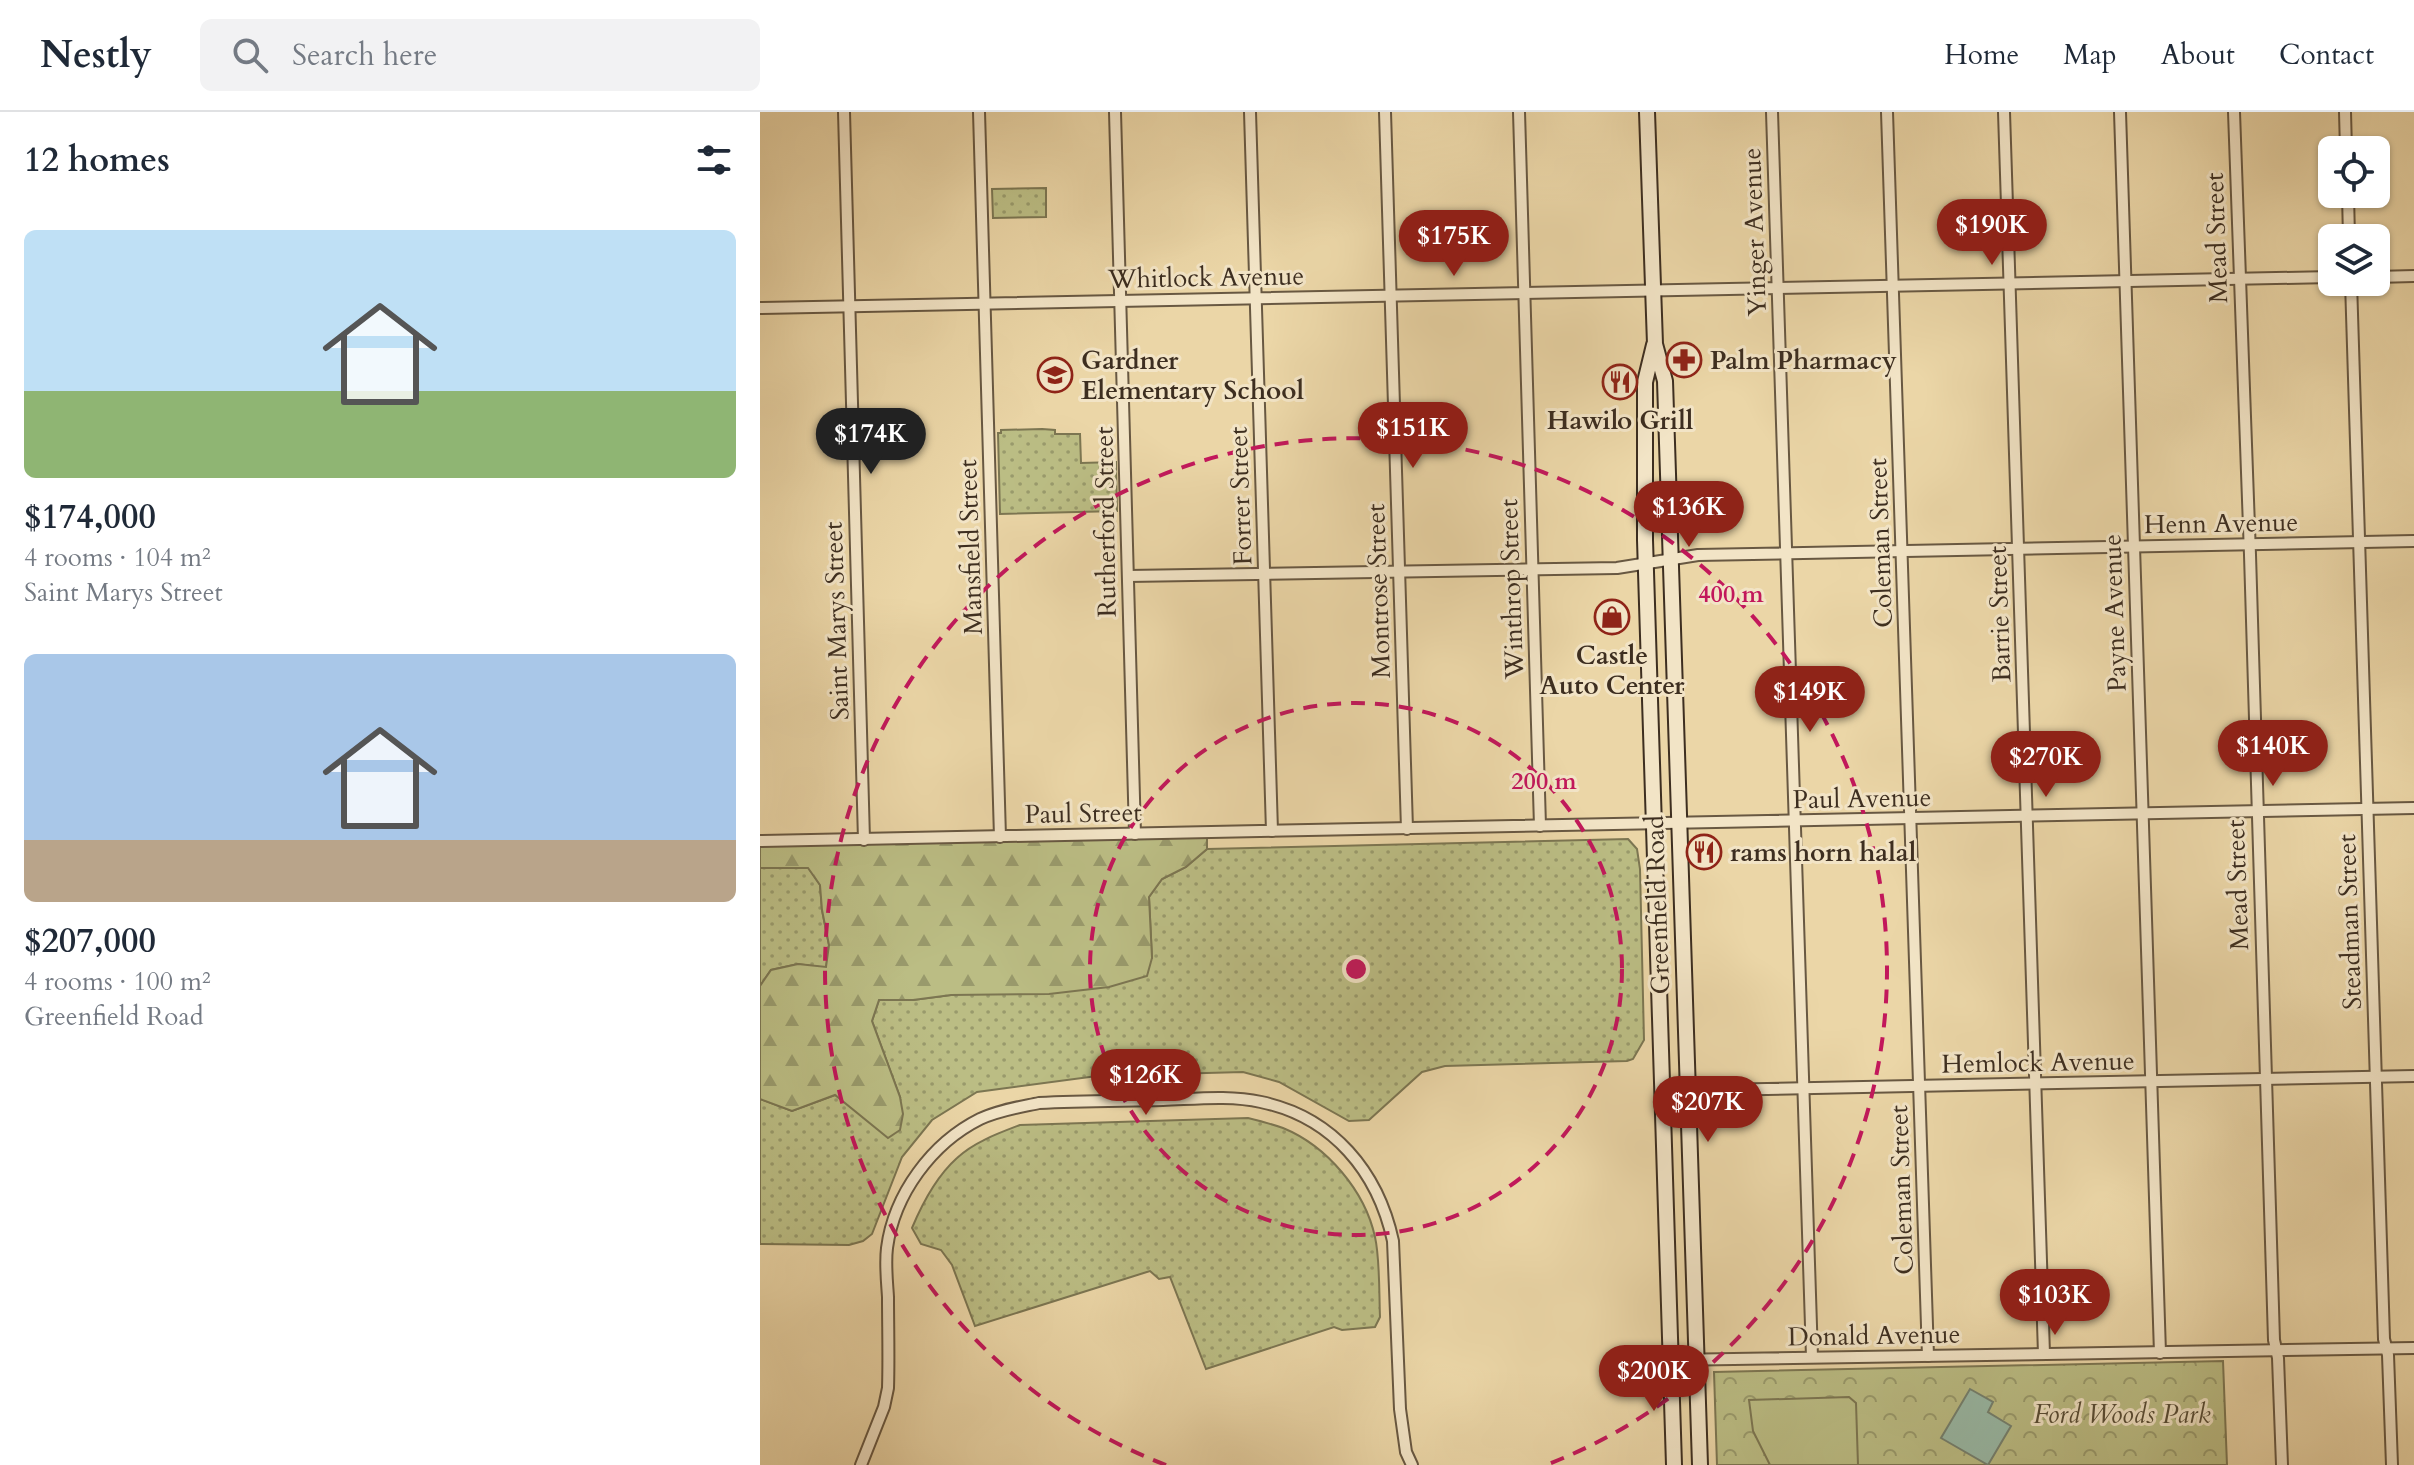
<!DOCTYPE html>
<html lang="en">
<head>
<meta charset="utf-8">
<style>
	:root { --surface:#fff; --page:#f2f2f3; --text:#1f2937; --muted:#747a83; --line:#e0e1e3; --accent:#8f2418 }
	body { margin:0; font-family:Cardo,serif; background:var(--page); color:var(--text); height:100vh; display:flex; flex-direction:column; font-size:30px; white-space:nowrap }
	* { box-sizing:border-box; margin:0 }
	p { font-size:26px; color:var(--muted) }
	.icon { flex:none; width:44px; height:44px; fill:none; stroke:currentColor; stroke-width:2; stroke-linecap:round; stroke-linejoin:round }
	.map { position:relative; flex:1; overflow:hidden }
	.side { display:flex; flex-direction:column; background:var(--surface); width:760px }
	.side>* { flex:none }
	.controls { position:absolute; left:1558px; top:24px; display:grid; gap:16px }
	.controls a { display:grid; place-items:center; width:72px; height:72px; border-radius:12px; background:var(--surface); box-shadow:0 2px 6px #0004; font-size:40px }
	.price { position:absolute; translate:-50% -68px; padding:0 18px; border-radius:28px; background:var(--accent); color:#fff; font-size:26px; line-height:52px; filter:drop-shadow(0 2px 4px #0008) }
	.price::after { content:''; position:absolute; left:50%; top:48px; width:24px; height:18px; margin-left:-12px; background:inherit; clip-path:polygon(0 0,100% 0,50% 100%) }
	.price.selected { background:#222; color:#fff }
	ul { padding:0; list-style:none }
	li { display:grid; align-content:center; gap:16px; height:424px; padding:0 24px }
	li span { display:grid; place-items:center; height:248px; border-radius:12px; color:#555 }
	li>.icon { margin-inline-start:auto }
	span .icon { width:144px; height:144px; fill:#fffc; stroke-width:1 }
	li b { font-size:34px }
	h2 { display:flex; justify-content:space-between; align-items:center; height:96px; padding:0 24px; font-size:34px }
	header { display:flex; align-items:center; gap:48px; box-sizing:border-box; height:112px; padding:0 40px; background:var(--surface); border-bottom:2px solid var(--line) }
	header strong { font-size:38px }
	nav { display:flex; gap:44px; margin-inline-start:auto; font-size:28px }
	.search { width:560px; height:72px; background:var(--page); display:flex; align-items:center; gap:20px; box-sizing:border-box; padding:0 28px; border-radius:12px; color:var(--muted); font-size:30px }
	main { display:flex; flex:1; min-height:0 }
	.map>svg:first-child { display:block }
	.grass { fill:url(#grass-dots); stroke:#7c7652; stroke-width:2 }
	.forest { fill:url(#forest-firs); stroke:#7c7652; stroke-width:2 }
	.park { fill:url(#park-crowns); stroke:#7c7652; stroke-width:2 }
	.pitch { fill:#bbbd84; stroke:#7c7652; stroke-width:2 }
	.water { fill:#98b9a6; stroke:#748170; stroke-width:2 }
	.lines { fill:none; stroke-linecap:round; stroke-linejoin:round }
	.street-casing { stroke:#685842; stroke-width:14 }
	.secondary-casing { stroke:#3d2e20; stroke-width:18 }
	.street { stroke:#f2e4c6; stroke-width:10 }
	.secondary { stroke:#f2e4c6; stroke-width:14 }
	.ring { fill:none; stroke:#c2185b; stroke-width:4; stroke-dasharray:14 10 }
	.labels { text-anchor:middle; stroke-width:6; stroke-linejoin:round; paint-order:stroke }
	.street-label { font-size:26px; fill:#3d2e20; stroke:#f2e4c6 }
	.poi-label { font-size:26px; font-weight:bold; fill:#3d2e20; stroke:#f2e4c6; text-anchor:start }
	.park-label { font-size:26px; font-style:italic; fill:#564b34; stroke:#f2e4c6 }
	.centre { fill:#c2185b; stroke:#f2e4c6; stroke-width:4 }
	.ring-label { font-size:24px; text-anchor:middle; font-weight:bold; fill:#c2185b; stroke:#f2e4c6; stroke-width:6; stroke-linejoin:round; paint-order:stroke }
</style>
</head>
<body>
<header>
<strong>Nestly</strong>
<div class="search"><svg class="icon" aria-label="search" viewBox="0 0 24 24"><circle cx="10" cy="10" r="6"/><path d="M15 15l6 6"/></svg>Search here</div>
<nav><a>Home</a><a>Map</a><a>About</a><a>Contact</a></nav>
</header>
<main>
<section class="side">
<h2>12 homes<svg class="icon" aria-label="filters" viewBox="0 0 24 24"><path d="M4 7h16M4 17h16"/><circle cx="9" cy="7" r="2"/><circle cx="15" cy="17" r="2"/></svg></h2>
<ul>
<li><span style="background:linear-gradient(#bfe0f5 65%,#8fb573 0)"><svg class="icon" aria-label="home" viewBox="0 0 24 24"><path d="M3 11l9-7 9 7M6 9v11h12V9"/></svg></span><div><b>$174,000</b><p>4 rooms · 104 m²</p><p>Saint Marys Street</p></div></li>
<li><span style="background:linear-gradient(#a9c7e8 75%,#b9a48a 0)"><svg class="icon" aria-label="home" viewBox="0 0 24 24"><path d="M3 11l9-7 9 7M6 9v11h12V9"/></svg></span><div><b>$207,000</b><p>4 rooms · 100 m²</p><p>Greenfield Road</p></div></li>
</ul>
</section>
<div class="map">
<svg width="1654" height="1353" viewBox="0 0 1654 1353">
	<defs>
		<pattern id="grass-dots" width="8" height="8" patternUnits="userSpaceOnUse" patternTransform="scale(2)"><rect width="8" height="8" fill="#bbbd84"/><path d="M2 2h.1M6 6h.1" fill="none" stroke="#999a6c" stroke-width="1.8" stroke-linecap="round"/></pattern>
		<pattern id="forest-firs" width="22" height="20" patternUnits="userSpaceOnUse" patternTransform="scale(2)"><rect width="22" height="20" fill="#bbbd84"/><path d="M5 1l3.5 6h-7zM16 11l3.5 6h-7z" fill="#999a6c"/></pattern>
		<pattern id="park-crowns" width="20" height="18" patternUnits="userSpaceOnUse" patternTransform="scale(2)"><rect width="20" height="18" fill="#bbbd84"/><path d="M2 6a3 3 0 1 1 6 0M12 15a3 3 0 1 1 6 0" fill="none" stroke="#999a6c"/></pattern>
	</defs>
	<rect width="100%" height="100%" fill="#ebd6a7"/>
	<filter id="stains"><feTurbulence type="fractalNoise" baseFrequency=".0025" numOctaves="4"/><feColorMatrix values="0 0 0 0 .2 0 0 0 0 .09 0 0 0 0 .02 0 0 0 .5 -.17"/></filter>
	<radialGradient id="worn" r=".72"><stop offset=".6" stop-color="#630" stop-opacity="0"/><stop offset="1" stop-color="#630" stop-opacity=".3"/></radialGradient>
	<g class="grass">
		<path d="M 286,76 L 286,105 L 233,106 L 232,77 Z"/>
		<path d="M 282,317 L 295,318 L 295,322 L 320,322 L 321,351 L 356,350 L 357,399 L 240,402 L 238,321 L 241,321 L 241,318 Z"/>
		<path d="M 868,727 L 877,737 L 880,757 L 884,928 L 873,947 L 867,949 L 685,954 L 662,960 L 609,1008 L 589,1009 L 519,970 L 483,960 L 337,964 L 217,980 L 172,1008 L 142,1045 L 112,1122 L 103,1129 L 89,1133 L 0,1132 L 0,987 L 32,999 L 75,983 L 140,985 L 112,909 L 119,888 L 153,888 L 191,883 L 392,846 L 389,785 L 402,767 L 426,755 L 447,737 Z"/>
		<path d="M 48,755 L 60,773 L 62,798 L 69,833 L 66,856 L 38,852 L 11,858 L 0,874 L 0,756 Z"/>
		<path d="M 488,1006 C 500,1009 512,1012 523,1016 C 567,1034 605,1079 615,1125 C 620,1147 619,1181 620,1205 L 615,1215 L 582,1218 L 574,1215 L 446,1257 L 410,1165 L 399,1167 L 390,1159 L 215,1214 L 192,1153 L 181,1138 L 161,1132 L 152,1116 C 162,1092 178,1063 197,1046 C 214,1030 239,1021 260,1013 Z"/>
	</g>
	<path class="forest" d="M 447,725 L 447,737 L 426,755 L 402,767 L 389,785 L 392,846 L 387,864 L 349,875 L 289,882 L 191,883 L 153,888 L 119,888 L 112,909 L 140,985 L 143,1002 L 140,1018 L 128,1026 L 75,983 L 32,999 L 0,987 L 0,874 L 11,858 L 38,852 L 66,855 L 69,833 L 62,798 L 60,773 L 48,756 L 0,756 L 0,733 Z"/>
	<path class="park" d="M 1463,1249 L 1467,1353 L 957,1353 L 954,1260 Z"/>
	<path class="pitch" d="M 1089,1285 L 1096,1291 L 1098,1353 L 1010,1353 L 993,1319 L 989,1288 Z"/>
	<path class="water" d="M 1210,1277 L 1233,1290 L 1228,1300 L 1251,1314 L 1228,1353 L 1181,1326 Z"/>
	<g class="lines">
		<g class="street-casing">
			<g id="street">
				<path d="M 84,0 L 104,728"/>
				<path d="M 219,0 L 240,725"/>
				<path d="M 355,0 L 375,722"/>
				<path d="M 490,0 L 512,719"/>
				<path d="M 625,0 L 647,717"/>
				<path d="M 759,0 L 780,714"/>
				<path d="M 1012,0 L 1052,1245"/>
				<path d="M 1127,0 L 1168,1244"/>
				<path d="M 1244,0 L 1284,1242"/>
				<path d="M 1360,0 L 1400,1241"/>
				<path d="M 1474,0 L 1490,443 L 1514,1228 L 1518,1246 L 1522,1353"/>
				<path d="M 1585,0 L 1586,38"/>
				<path d="M 1588,82 L 1589,126"/>
				<path d="M 1616,165 L 1654,164"/>
				<path d="M 1591,170 L 1624,1227 L 1628,1243 L 1632,1353"/>
				<path d="M 0,196 L 1572,165"/>
				<path d="M 368,464 L 857,456 L 938,443 L 1654,429"/>
				<path d="M 0,729 L 1654,696"/>
				<path d="M 902,979 L 1654,964"/>
				<path d="M 911,1248 L 1654,1236"/>
				<path d="M 101,1353 L 124,1295 L 128,1276 C 129,1246 128,1215 128,1185 C 127,1169 125,1152 127,1136 C 134,1082 172,1031 220,1007 C 239,998 260,995 279,991 C 320,989 362,989 403,988 C 435,987 470,983 501,990 C 573,1005 618,1060 633,1129 L 640,1297 L 646,1340 L 652,1353"/>
			</g>
		</g>
		<g class="secondary-casing">
			<g id="secondary">
				<path d="M 887,0 L 895,232 L 905,269 L 940,1353"/>
				<path d="M 894,233 L 885,270 L 885,428 L 914,1353"/>
			</g>
		</g>
		<use href="#street" class="street"/>
		<use href="#secondary" class="secondary"/>
	</g>
	<g class="ring">
		<circle cx="596" cy="857" r="266"/>
		<path d="M406 1353A531 531 0 1 1 786 1353"/>
	</g>
	<defs>
		<g id="pharmacy-ring" transform="scale(1.8)"><circle r="9.5" fill="#f2e4c6" stroke="#8f2418" stroke-width="1.5"/><path d="M-2-6h4v4h4v4h-4v4h-4v-4h-4v-4h4Z" fill="#8f2418"/></g>
		<g id="school-ring" transform="scale(1.8)"><circle r="9.5" fill="#f2e4c6" stroke="#8f2418" stroke-width="1.5"/><path d="M0-5L7-2L0 1L-7-2ZM-4 1L0 2.5L4 1V4Q0 6-4 4Z" fill="#8f2418"/></g>
		<g id="restaurant-ring" transform="scale(1.8)"><circle r="9.5" fill="#f2e4c6" stroke="#8f2418" stroke-width="1.5"/><path d="M-5-6h1v4h1v-4h1v4h1v-4h1v5L-1.5 .5V6h-2V.5L-5-1ZM5-6V6H3V1.5H1.5Q1.5-4 5-6Z" fill="#8f2418"/></g>
		<g id="shop-ring" transform="scale(1.8)"><circle r="9.5" fill="#f2e4c6" stroke="#8f2418" stroke-width="1.5"/><path d="M-5-2.5h2.3a2.7 3.5 0 0 1 5.4 0H5L5.5 6h-11ZM-1.5-2.5h3a1.5 2.3 0 0 0-3 0Z" fill="#8f2418"/></g>
	</defs>
	<g fill-rule="evenodd">
		<use href="#pharmacy-ring" x="924" y="248"/>
		<use href="#school-ring" x="295" y="263"/>
		<use href="#restaurant-ring" x="860" y="270"/>
		<use href="#shop-ring" x="852" y="505"/>
		<use href="#restaurant-ring" x="944" y="740"/>
	</g>
	<g class="labels">
		<g class="street-label">
			<text transform="translate(994 120) rotate(-92)" y="9">Yinger Avenue</text>
			<text transform="translate(1456 126) rotate(-92)" y="9">Mead Street</text>
			<text transform="translate(446 165) rotate(-1)" y="9">Whitlock Avenue</text>
			<text transform="translate(480 384) rotate(-92)" y="9">Forrer Street</text>
			<text transform="translate(345 410) rotate(-91)" y="9">Rutherford Street</text>
			<text transform="translate(1461 411) rotate(-1)" y="9">Henn Avenue</text>
			<text transform="translate(1120 431) rotate(-92)" y="9">Coleman Street</text>
			<text transform="translate(210 435) rotate(-92)" y="9">Mansfield Street</text>
			<text transform="translate(751 477) rotate(-92)" y="9">Winthrop Street</text>
			<text transform="translate(618 479) rotate(-92)" y="9">Montrose Street</text>
			<text transform="translate(1354 501) rotate(-92)" y="9">Payne Avenue</text>
			<text transform="translate(1239 502) rotate(-92)" y="9">Barrie Street</text>
			<text transform="translate(76 509) rotate(-92)" y="9">Saint Marys Street</text>
			<text transform="translate(1102 686) rotate(-1)" y="9">Paul Avenue</text>
			<text transform="translate(323 701) rotate(-1)" y="9">Paul Street</text>
			<text transform="translate(1477 773) rotate(-92)" y="9">Mead Street</text>
			<text transform="translate(897 793) rotate(-92)" y="9">Greenfield Road</text>
			<text transform="translate(1589 810) rotate(-92)" y="9">Steadman Street</text>
			<text transform="translate(1278 950) rotate(-1)" y="9">Hemlock Avenue</text>
			<text transform="translate(1141 1078) rotate(-92)" y="9">Coleman Street</text>
			<text transform="translate(1114 1223) rotate(-1)" y="9">Donald Avenue</text>
		</g>
		<g class="poi-label">
			<text x="321" y="257">Gardner<tspan x="321" dy="30">Elementary School</tspan></text>
			<text x="950" y="257">Palm Pharmacy</text>
			<text x="860" y="317" text-anchor="middle">Hawilo Grill</text>
			<text x="852" y="552" text-anchor="middle">Castle<tspan x="852" dy="30">Auto Center</tspan></text>
			<text x="970" y="749">rams horn halal</text>
		</g>
		<g class="park-label">
			<text x="1362" y="1311">Ford Woods Park</text>
		</g>
	</g>
	<circle cx="596" cy="857" r="12" class="centre"/>
	<g class="ring-label">
		<text x="971" y="490">400 m</text>
		<text x="784" y="677">200 m</text>
	</g>
	<rect width="100%" height="100%" filter="url(#stains)"/>
	<rect width="100%" height="100%" fill="url(#worn)"/>
</svg>
<div class="controls">
<a><svg class="icon" aria-label="locate" viewBox="0 0 24 24"><circle cx="12" cy="12" r="6"/><path d="M12 2v4M12 18v4M2 12h4M18 12h4"/></svg></a>
<a><svg class="icon" aria-label="layers" viewBox="0 0 24 24"><path d="M12 4l9 5-9 5-9-5zM3 14l9 5 9-5"/></svg></a>
</div>
<b class="price" style="left:1232px;top:155px">$190K</b>
<b class="price" style="left:694px;top:166px">$175K</b>
<b class="price" style="left:653px;top:358px">$151K</b>
<b class="price selected" style="left:111px;top:364px">$174K</b>
<b class="price" style="left:929px;top:437px">$136K</b>
<b class="price" style="left:1050px;top:622px">$149K</b>
<b class="price" style="left:1513px;top:676px">$140K</b>
<b class="price" style="left:1286px;top:687px">$270K</b>
<b class="price" style="left:386px;top:1005px">$126K</b>
<b class="price" style="left:948px;top:1032px">$207K</b>
<b class="price" style="left:1295px;top:1225px">$103K</b>
<b class="price" style="left:894px;top:1301px">$200K</b>
</div>
</main>
</body>
</html>
